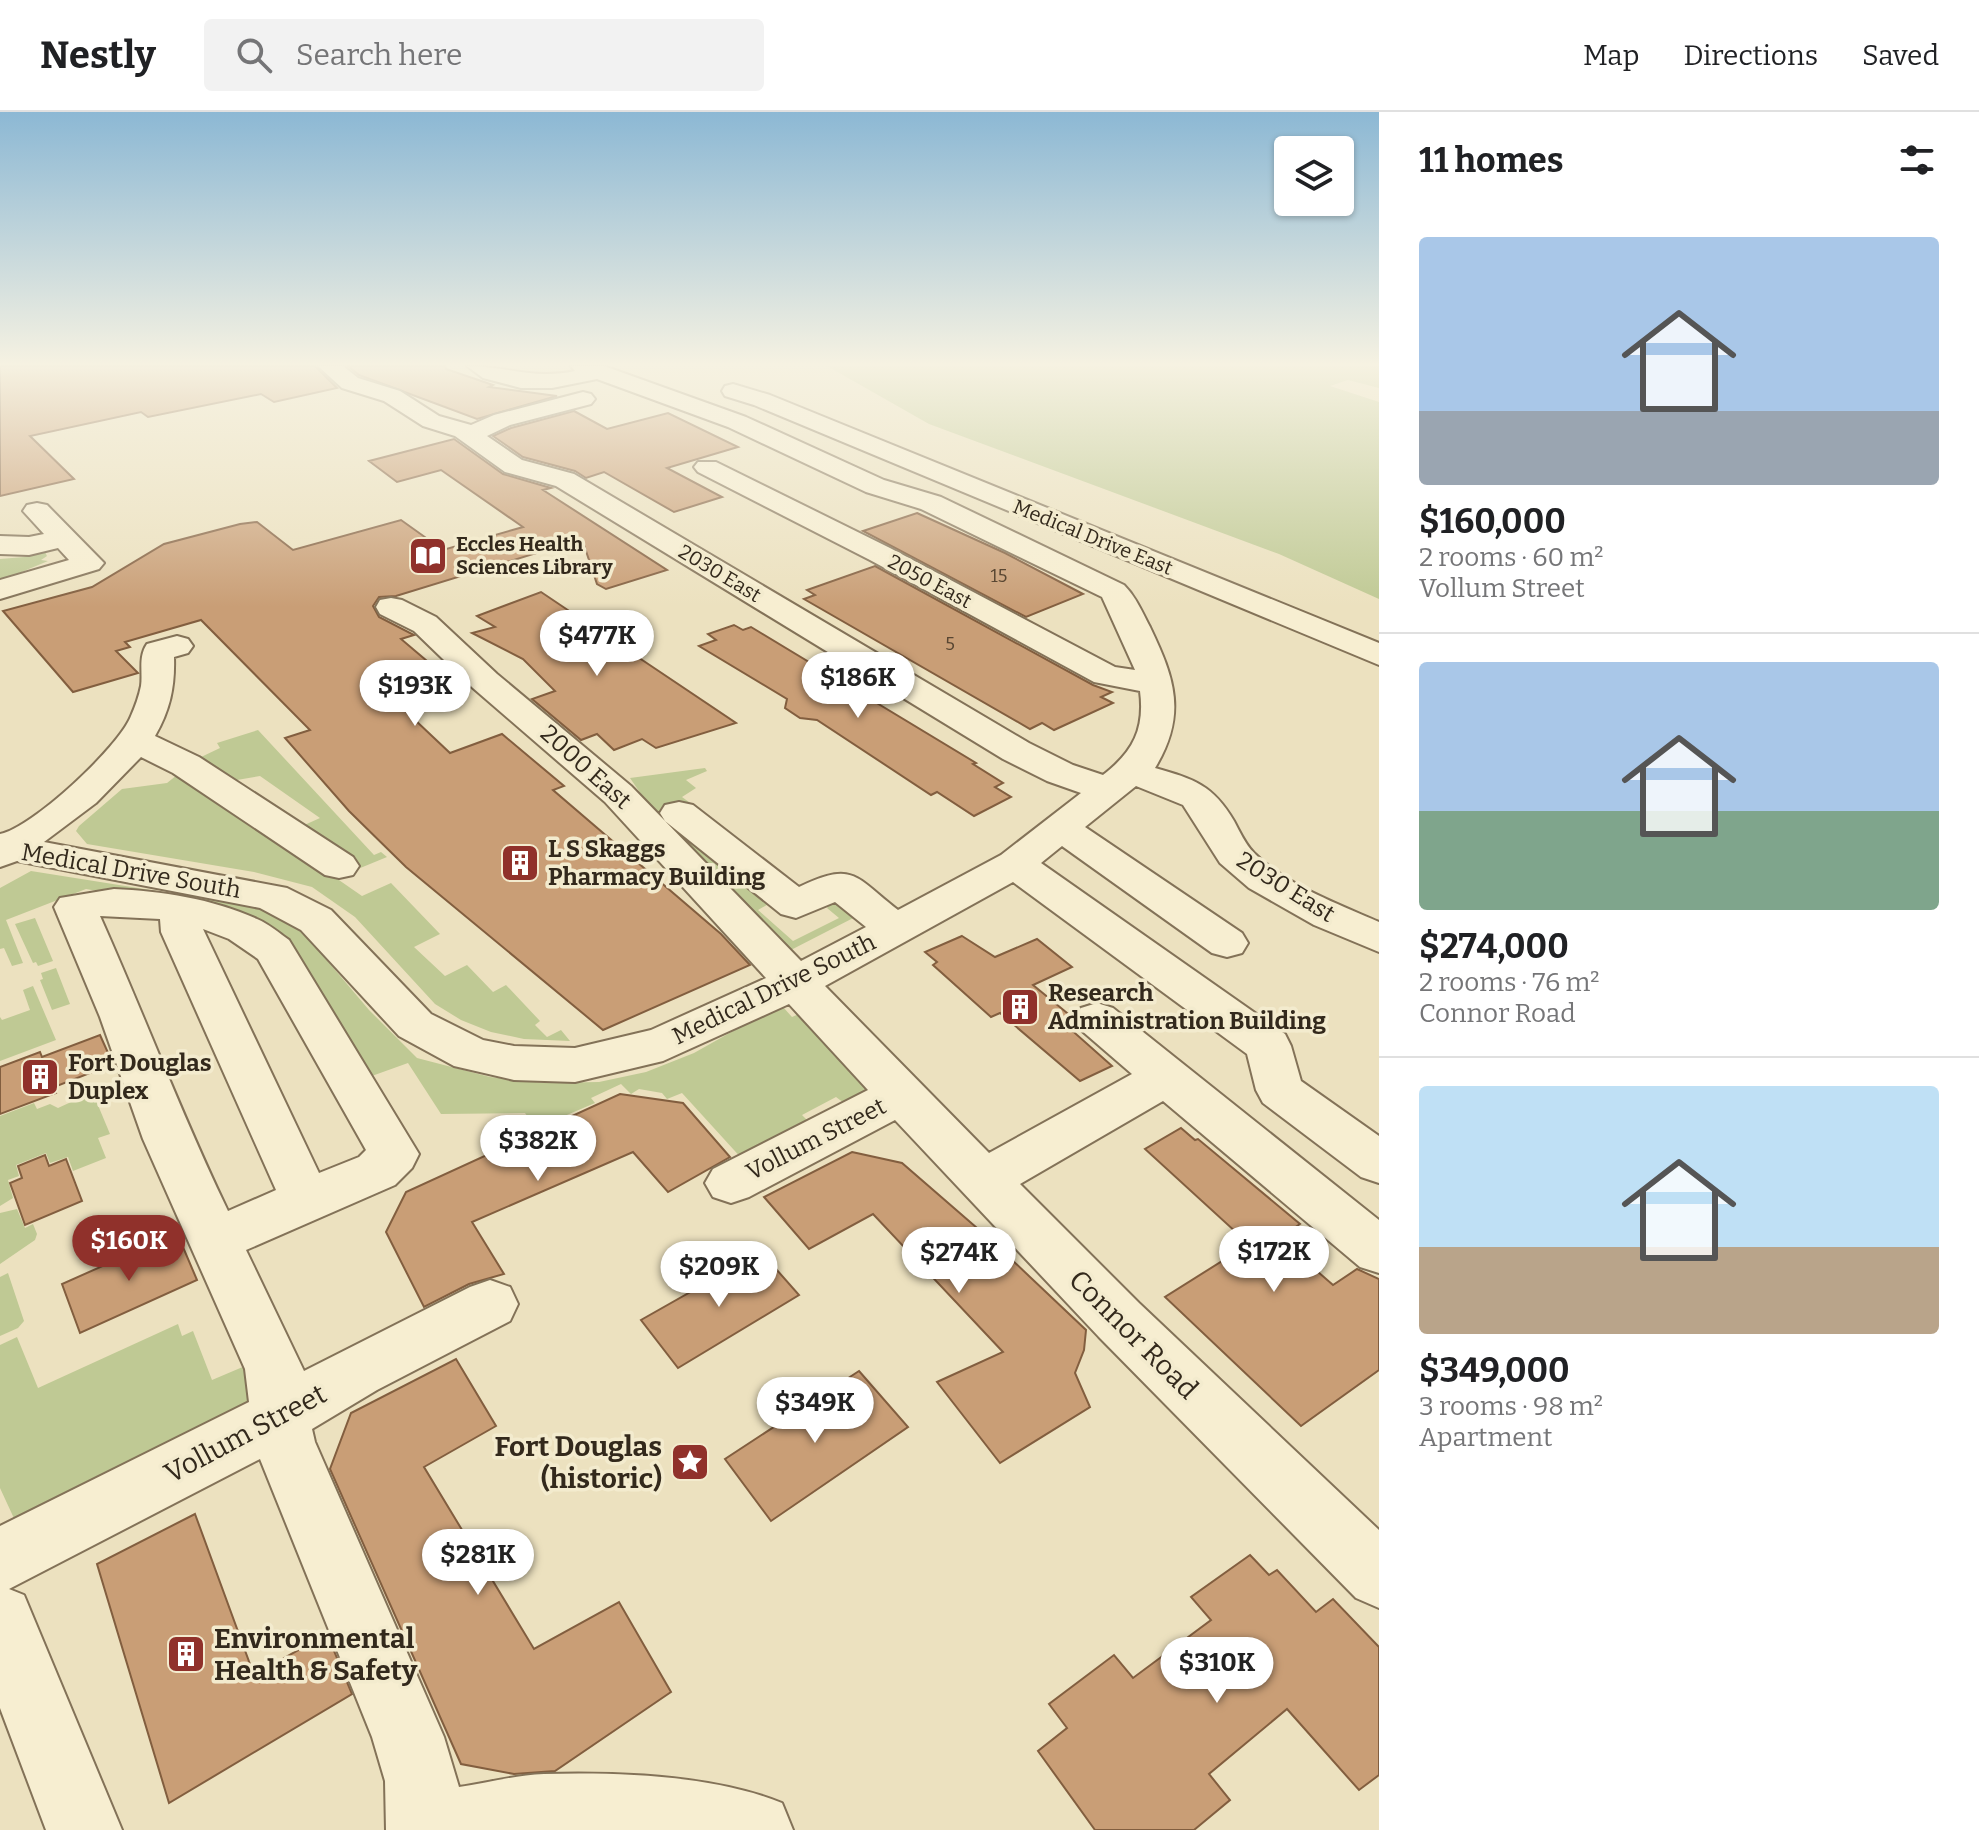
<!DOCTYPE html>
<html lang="en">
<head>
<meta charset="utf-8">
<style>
	:root { --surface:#fff; --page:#f2f2f2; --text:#202124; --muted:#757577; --line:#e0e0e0; --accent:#90312b }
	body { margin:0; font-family:Bitter,serif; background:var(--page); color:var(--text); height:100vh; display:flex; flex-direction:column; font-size:30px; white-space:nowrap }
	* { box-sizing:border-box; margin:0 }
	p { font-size:26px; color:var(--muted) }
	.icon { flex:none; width:44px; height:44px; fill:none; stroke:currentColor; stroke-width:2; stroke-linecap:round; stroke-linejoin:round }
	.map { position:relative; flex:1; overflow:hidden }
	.panel { display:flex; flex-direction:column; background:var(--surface); width:600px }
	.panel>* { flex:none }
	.controls { position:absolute; left:1274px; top:24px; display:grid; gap:16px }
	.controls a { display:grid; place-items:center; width:80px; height:80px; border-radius:8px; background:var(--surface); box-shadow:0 2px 6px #0004; font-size:40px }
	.price { position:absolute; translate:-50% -68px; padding:0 18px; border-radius:28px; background:#fff; color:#222; font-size:26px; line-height:52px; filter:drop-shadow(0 2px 4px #0008) }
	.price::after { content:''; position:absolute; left:50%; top:48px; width:24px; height:18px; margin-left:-12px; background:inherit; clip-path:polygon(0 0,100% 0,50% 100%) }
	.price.selected { background:var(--accent); color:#fff }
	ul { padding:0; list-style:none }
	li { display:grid; align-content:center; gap:16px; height:424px; padding:0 40px }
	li+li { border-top:2px solid var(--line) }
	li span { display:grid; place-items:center; height:248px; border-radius:8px; color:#555 }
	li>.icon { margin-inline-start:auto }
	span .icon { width:144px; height:144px; fill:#fffc; stroke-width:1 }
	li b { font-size:34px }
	h2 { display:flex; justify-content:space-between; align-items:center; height:96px; padding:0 40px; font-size:34px }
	header { display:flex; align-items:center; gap:48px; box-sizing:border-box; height:112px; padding:0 40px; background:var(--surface); border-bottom:2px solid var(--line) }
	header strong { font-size:38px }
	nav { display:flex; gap:44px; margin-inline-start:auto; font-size:28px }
	.search { width:560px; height:72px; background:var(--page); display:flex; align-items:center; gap:20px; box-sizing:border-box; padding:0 28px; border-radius:8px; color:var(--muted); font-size:30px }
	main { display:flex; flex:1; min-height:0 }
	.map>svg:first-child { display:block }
	.green { fill:#bfc994 }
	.building { fill:#c99e76; stroke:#825e3f; stroke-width:2 }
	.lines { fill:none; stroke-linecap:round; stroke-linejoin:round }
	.minor-casing { stroke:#837258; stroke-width:4 }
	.minor { fill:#f7eed1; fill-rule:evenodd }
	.labels { text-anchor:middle; stroke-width:7; stroke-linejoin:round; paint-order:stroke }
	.far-number-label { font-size:18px; fill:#584632 }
	.far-street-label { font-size:20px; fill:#33291c; stroke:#f3ebce }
	.far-poi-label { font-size:20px; font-weight:bold; fill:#33291c; stroke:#f3ebce; text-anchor:start }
	.street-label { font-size:24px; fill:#33291c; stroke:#f3ebce }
	.poi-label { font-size:24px; font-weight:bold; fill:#33291c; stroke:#f3ebce; text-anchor:start }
	.near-street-label { font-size:28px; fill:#33291c; stroke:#f3ebce }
	.near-poi-label { font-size:28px; font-weight:bold; fill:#33291c; stroke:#f3ebce; text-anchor:end }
</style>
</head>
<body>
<header>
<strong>Nestly</strong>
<div class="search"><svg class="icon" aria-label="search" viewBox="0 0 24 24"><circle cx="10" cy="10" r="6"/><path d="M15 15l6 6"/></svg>Search here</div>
<nav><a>Map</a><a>Directions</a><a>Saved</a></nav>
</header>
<main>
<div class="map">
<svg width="1379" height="1718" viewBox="0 0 1379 1718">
	<rect width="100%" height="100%" fill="#ece1bf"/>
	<g class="green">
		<path d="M 827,254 L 1379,254 L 1379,276 L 1348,268 L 1330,274 L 1379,290 L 1379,487 L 1279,442 L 929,312 Z"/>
		<path d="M 36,440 L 45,440 L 47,444 L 41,448 L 48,449 L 0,469 L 0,447 L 24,445 Z"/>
		<path d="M 258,618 L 374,743 L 381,740 L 387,745 L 336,766 L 362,784 L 391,771 L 440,822 L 414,835 L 445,864 L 467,853 L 493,880 L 506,873 L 540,909 L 535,913 L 547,925 L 561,918 L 570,929 L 524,927 L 491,920 L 461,908 L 435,892 L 355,805 L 312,775 L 254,760 L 87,732 L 76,719 L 79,714 L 122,677 L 167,671 L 182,659 L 300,715 L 320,706 L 260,664 L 231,669 L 199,646 L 220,636 L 217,631 Z"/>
		<path d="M 705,656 L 707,659 L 686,668 L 696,676 L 682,685 L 693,693 L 772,790 L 758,798 L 793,829 L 839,806 L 827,796 L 831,791 L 837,790 L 861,802 L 787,840 L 658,707 L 630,666 Z"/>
		<path d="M 31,759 L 251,794 L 278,805 L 303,820 L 369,898 L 417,946 L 490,965 L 545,971 L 599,970 L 646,960 L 694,941 L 774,896 L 783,895 L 792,905 L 801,901 L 870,977 L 848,994 L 836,985 L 802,1003 L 813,1014 L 744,1049 L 682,981 L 667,987 L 662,981 L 639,977 L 631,982 L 621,972 L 591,986 L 595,991 L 548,1011 L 541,1004 L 530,1008 L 525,1001 L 441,1002 L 408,951 L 369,965 L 215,799 L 86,777 L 6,808 L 23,851 L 12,854 L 4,836 L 0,837 L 0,776 Z"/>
		<path d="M 35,806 L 53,849 L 38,854 L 36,850 L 33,851 L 15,812 Z"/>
		<path d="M 56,856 L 70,892 L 52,898 L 40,868 L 43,867 L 41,861 Z"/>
		<path d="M 33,874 L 56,928 L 0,949 L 0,905 L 2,908 L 30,898 L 23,878 Z"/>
		<path d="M 82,985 L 95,986 L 110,1022 L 98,1026 L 106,1046 L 73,1059 L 68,1045 L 50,1051 L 46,1041 L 16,1053 L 19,1064 L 8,1068 L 13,1086 L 0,1094 L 0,1004 L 34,991 L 37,997 L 50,992 L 58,996 Z"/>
		<path d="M 17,1097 L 25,1116 L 33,1112 L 37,1122 L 35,1128 L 0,1152 L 0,1101 Z"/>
		<path d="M 8,1161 L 24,1209 L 18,1216 L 0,1224 L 0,1165 Z"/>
		<path d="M 178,1212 L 182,1224 L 193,1219 L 212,1268 L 245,1254 L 250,1274 L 247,1293 L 18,1415 L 0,1376 L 0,1233 L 17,1225 L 38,1276 Z"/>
	</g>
	<g class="building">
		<path d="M 0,254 L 315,254 L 337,276 L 274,290 L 261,282 L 148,305 L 141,300 L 30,324 L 74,367 L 0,384 Z"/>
		<path d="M 348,254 L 445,254 L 446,257 L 493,273 L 489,275 L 557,284 L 477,307 L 359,263 Z"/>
		<path d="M 574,299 L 607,317 L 668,301 L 738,335 L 667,356 L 722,385 L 674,400 L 604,360 L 586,366 L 575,359 L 523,345 L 493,324 L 511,316 Z"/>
		<path d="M 454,327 L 503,362 L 551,376 L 543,378 L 667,458 L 606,477 L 597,472 L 582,427 L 396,484 L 379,485 L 373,494 L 379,505 L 414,523 L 401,527 L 434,555 L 379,574 L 450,641 L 502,622 L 564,674 L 553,678 L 721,822 L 750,853 L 603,918 L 406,755 L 349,699 L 285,626 L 310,618 L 201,508 L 125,530 L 130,535 L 116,539 L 138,561 L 73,580 L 3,499 L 92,475 L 164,432 L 240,412 L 257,410 L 293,438 L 401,408 L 443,438 L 523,415 L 441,358 L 397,370 L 369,349 Z"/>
		<path d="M 917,401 L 1005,441 L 1083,482 L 1026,505 L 863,419 Z"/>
		<path d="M 875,454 L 1093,573 L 1112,580 L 1101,585 L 1113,591 L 1054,618 L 1042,611 L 1030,617 L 804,487 L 815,483 L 807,478 Z"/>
		<path d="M 541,480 L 599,519 L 736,611 L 656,636 L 642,627 L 614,638 L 597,622 L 581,628 L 532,587 L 555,579 L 523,547 L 472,521 L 495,515 L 477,504 Z"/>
		<path d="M 734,513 L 743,518 L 751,515 L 976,651 L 973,652 L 1003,671 L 995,675 L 1011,685 L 974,704 L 937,680 L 931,683 L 817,608 L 800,606 L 785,596 L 787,587 L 699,534 L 716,528 L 708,522 Z"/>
		<path d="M 962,824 L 995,845 L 1037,827 L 1072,855 L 1033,873 L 1072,905 L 1074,913 L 1068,915 L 1112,954 L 1080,969 L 1000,901 L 991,905 L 933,853 L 937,850 L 925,840 Z"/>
		<path d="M 100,923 L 113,952 L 54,975 L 56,981 L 0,1002 L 0,955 L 40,940 L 42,945 Z"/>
		<path d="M 620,982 L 683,991 L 730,1045 L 668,1080 L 633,1040 L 472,1110 L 504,1162 L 469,1172 L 424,1195 L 386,1120 L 406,1080 Z"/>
		<path d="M 1181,1016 L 1195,1028 L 1198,1027 L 1300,1112 L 1297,1114 L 1313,1127 L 1294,1139 L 1333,1173 L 1357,1157 L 1379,1167 L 1379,1258 L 1301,1314 L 1165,1185 L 1249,1132 L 1145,1037 Z"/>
		<path d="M 852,1040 L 902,1051 L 992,1129 L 1086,1218 L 1084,1238 L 1075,1261 L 1090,1295 L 1000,1351 L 937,1270 L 1003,1240 L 873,1102 L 809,1137 L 764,1085 Z"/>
		<path d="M 45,1043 L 49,1054 L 66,1047 L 82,1089 L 25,1113 L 10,1071 L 22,1066 L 18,1054 Z"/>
		<path d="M 177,1121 L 197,1168 L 80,1221 L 62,1172 Z"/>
		<path d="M 761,1140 L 799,1183 L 678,1256 L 641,1208 Z"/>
		<path d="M 456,1247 L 496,1314 L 424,1355 L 534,1537 L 619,1490 L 671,1580 L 555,1659 L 514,1662 L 461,1652 L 330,1357 L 351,1301 Z"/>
		<path d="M 859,1259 L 908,1315 L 771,1409 L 725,1347 Z"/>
		<path d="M 195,1402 L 254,1563 L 327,1522 L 352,1582 L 169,1691 L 97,1452 Z"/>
		<path d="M 1250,1443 L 1269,1463 L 1277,1458 L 1316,1500 L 1333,1487 L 1379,1535 L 1379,1663 L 1359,1678 L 1287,1597 L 1209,1662 L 1230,1688 L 1194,1718 L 1095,1718 L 1038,1639 L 1067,1616 L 1049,1592 L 1114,1543 L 1133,1566 L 1211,1508 L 1191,1485 Z"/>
	</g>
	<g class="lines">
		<g class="minor-casing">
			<g id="minor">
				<path d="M 318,254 L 343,254 L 358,266 L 400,279 L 439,304 L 471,313 L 494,303 L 583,280 L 591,282 L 595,287 L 591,292 L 510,313 L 487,324 L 522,348 L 574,362 L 1029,631 L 1073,653 L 1103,663 C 1133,640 1145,617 1140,579 L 1094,570 L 870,448 L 698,360 L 694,355 L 698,350 L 716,350 L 890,436 L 1115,555 L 1135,558 L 1102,485 L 921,397 L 866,380 L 728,315 L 597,267 L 552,276 L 521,276 L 483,266 L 467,254 C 506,254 534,268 575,259 L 571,254 L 604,254 L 746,305 L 884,368 L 941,385 L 1124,473 C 1136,485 1142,500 1150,515 C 1175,567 1187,603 1155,656 C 1194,667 1213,673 1234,709 C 1240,720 1245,732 1254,741 C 1286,773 1338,792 1379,810 L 1379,840 L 1314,813 L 1249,776 L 1220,751 L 1183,693 L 1136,674 L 1085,715 L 1242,821 L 1248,831 L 1242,841 L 1227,845 L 1212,841 L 1062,734 L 1041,751 L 1285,922 L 1291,934 L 1301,969 L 1379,1024 L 1379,1071 L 1361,1065 L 1263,991 L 1256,978 L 1247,942 L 1013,770 L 825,874 L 989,1041 L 1132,962 L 1081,918 L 1074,907 L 1081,896 L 1097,891 L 1113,896 L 1379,1108 L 1379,1161 L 1360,1155 L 1163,989 L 1020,1072 L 1139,1191 L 1379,1418 L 1379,1496 L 1356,1486 L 1099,1225 L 895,1008 L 749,1085 L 731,1091 L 713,1085 L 705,1071 L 713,1057 L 868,978 L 789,892 L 663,949 L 575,970 L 514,968 L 454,954 L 399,924 L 301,818 L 260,796 L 17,749 L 0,755 L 0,722 C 32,716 119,635 131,604 C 135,595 139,584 141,574 C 143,560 138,545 147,532 L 177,524 L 188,527 L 193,534 L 188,541 L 174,545 C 175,575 170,598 155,624 L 199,645 L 353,745 L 359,754 L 353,763 L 339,766 L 325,763 L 173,661 L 141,645 L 96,691 L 44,730 L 287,776 L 331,798 L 431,902 L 483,928 L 514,934 L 575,936 L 651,918 L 766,866 L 605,690 L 473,576 L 414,519 L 380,502 L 376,495 L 380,488 L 391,486 L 402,488 L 436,505 L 497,562 L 631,674 L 801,849 L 866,815 L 835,790 L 796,806 L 781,802 L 665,709 L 660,701 L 665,693 L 679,690 L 693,693 L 799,775 C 854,749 854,764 898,798 L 1001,743 L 1081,681 L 1047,669 L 1003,647 L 556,374 L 505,360 L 455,324 L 423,314 L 384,289 L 342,276 Z"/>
				<path d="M 733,272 L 770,283 L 1379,531 L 1379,553 L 754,293 L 725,284 L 722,279 L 725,274 Z"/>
				<path d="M 37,391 L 47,393 L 104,451 L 99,457 L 0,487 L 0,468 L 69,448 L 58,436 L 29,443 L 0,442 L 0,424 L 29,425 L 44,422 L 23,399 L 27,393 Z"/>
				<path d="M 114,777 C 162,779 213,787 257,807 C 269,812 279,821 289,828 L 419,1042 L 412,1056 L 395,1073 L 246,1138 L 304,1259 L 470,1175 L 490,1168 L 510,1175 L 518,1192 L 510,1209 L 377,1278 L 312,1317 L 315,1330 L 444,1625 L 459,1675 C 487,1671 516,1663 544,1662 C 619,1660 713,1663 782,1691 L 793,1718 L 386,1718 L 385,1669 L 372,1625 L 260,1347 L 9,1477 L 24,1483 L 122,1718 L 46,1718 L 0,1596 L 0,1414 L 249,1290 L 245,1257 L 143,1027 L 100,905 L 54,795 L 60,786 ZM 100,804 L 160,807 L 161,820 L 276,1078 L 228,1099 C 181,1002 144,902 100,804 ZM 203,817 L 229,827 L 258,847 L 366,1038 L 359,1045 L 319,1061 Z"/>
			</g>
		</g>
		<use href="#minor" class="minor"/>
	</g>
	<linearGradient id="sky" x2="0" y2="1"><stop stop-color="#8cb8d4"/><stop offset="0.51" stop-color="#f6f2e2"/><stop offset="1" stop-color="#f6f2e2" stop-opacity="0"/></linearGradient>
	<rect width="1379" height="495" fill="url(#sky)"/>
	<defs>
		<g id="library-square" transform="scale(2)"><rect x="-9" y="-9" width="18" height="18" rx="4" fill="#90312b" stroke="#f3ebce"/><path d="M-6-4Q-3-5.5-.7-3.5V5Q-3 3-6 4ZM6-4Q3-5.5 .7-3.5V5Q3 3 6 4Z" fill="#fff"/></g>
		<g id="building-square" transform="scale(2)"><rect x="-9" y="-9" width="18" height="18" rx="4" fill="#90312b" stroke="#f3ebce"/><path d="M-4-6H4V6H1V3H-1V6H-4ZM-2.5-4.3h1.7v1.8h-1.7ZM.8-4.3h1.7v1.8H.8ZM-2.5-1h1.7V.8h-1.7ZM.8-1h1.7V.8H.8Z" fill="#fff"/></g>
		<g id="sight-square" transform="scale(2)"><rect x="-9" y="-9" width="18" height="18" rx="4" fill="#90312b" stroke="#f3ebce"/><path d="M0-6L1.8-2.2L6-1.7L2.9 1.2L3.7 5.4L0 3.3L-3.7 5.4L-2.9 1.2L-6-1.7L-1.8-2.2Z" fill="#fff"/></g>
	</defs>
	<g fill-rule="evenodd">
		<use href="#library-square" x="428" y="444"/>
		<use href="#building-square" x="520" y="751"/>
		<use href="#building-square" x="1020" y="895"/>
		<use href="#building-square" x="40" y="965"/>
		<use href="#sight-square" x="690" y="1350"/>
		<use href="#building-square" x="186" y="1542"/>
	</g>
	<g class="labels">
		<g class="far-number-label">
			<text x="999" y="470">15</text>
			<text x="950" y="538">5</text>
		</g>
		<g class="far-street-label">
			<text transform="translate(1093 425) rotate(22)" y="7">Medical Drive East</text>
			<text transform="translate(720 461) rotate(31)" y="7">2030 East</text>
			<text transform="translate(930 469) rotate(28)" y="7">2050 East</text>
		</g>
		<g class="far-poi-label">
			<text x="456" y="439">Eccles Health<tspan x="456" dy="23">Sciences Library</tspan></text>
		</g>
		<g class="street-label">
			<text transform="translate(586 655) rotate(42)" y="8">2000 East</text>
			<text transform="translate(131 759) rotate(10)" y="8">Medical Drive South</text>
			<text transform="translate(1286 775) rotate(32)" y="8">2030 East</text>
			<text transform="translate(774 877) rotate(-26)" y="8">Medical Drive South</text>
			<text transform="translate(816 1027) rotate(-27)" y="8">Vollum Street</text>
		</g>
		<g class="poi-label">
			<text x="548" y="745">L S Skaggs<tspan x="548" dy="28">Pharmacy Building</tspan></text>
			<text x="1048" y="889">Research<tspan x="1048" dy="28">Administration Building</tspan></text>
			<text x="68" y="959">Fort Douglas<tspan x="68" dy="28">Duplex</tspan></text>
		</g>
		<g class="near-street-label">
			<text transform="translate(1134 1222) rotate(45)" y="10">Connor Road</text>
			<text transform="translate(245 1321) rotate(-28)" y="10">Vollum Street</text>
		</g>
		<g class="near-poi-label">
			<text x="662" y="1344">Fort Douglas<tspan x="662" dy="32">(historic)</tspan></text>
			<text x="214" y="1536" text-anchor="start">Environmental<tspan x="214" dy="32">Health &amp; Safety</tspan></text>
		</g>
	</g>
</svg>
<div class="controls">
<a><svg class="icon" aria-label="layers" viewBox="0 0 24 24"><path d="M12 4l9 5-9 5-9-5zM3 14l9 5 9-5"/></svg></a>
</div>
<b class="price" style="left:597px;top:566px">$477K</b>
<b class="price" style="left:858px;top:608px">$186K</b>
<b class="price" style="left:415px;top:616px">$193K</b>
<b class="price" style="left:538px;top:1071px">$382K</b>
<b class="price selected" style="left:129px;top:1171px">$160K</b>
<b class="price" style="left:1274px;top:1182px">$172K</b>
<b class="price" style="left:959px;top:1183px">$274K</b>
<b class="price" style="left:719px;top:1197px">$209K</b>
<b class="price" style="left:815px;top:1333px">$349K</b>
<b class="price" style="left:478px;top:1485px">$281K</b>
<b class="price" style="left:1217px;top:1593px">$310K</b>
</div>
<section class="panel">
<h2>11 homes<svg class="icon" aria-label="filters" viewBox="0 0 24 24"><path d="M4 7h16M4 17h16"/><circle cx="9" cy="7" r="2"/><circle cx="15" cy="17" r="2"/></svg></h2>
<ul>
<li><span style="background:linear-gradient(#a9c7e8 70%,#9aa5b1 0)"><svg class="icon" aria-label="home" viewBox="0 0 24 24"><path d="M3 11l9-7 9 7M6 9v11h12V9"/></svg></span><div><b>$160,000</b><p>2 rooms · 60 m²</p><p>Vollum Street</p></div></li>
<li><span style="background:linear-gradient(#a9c7e8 60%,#7fa58c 0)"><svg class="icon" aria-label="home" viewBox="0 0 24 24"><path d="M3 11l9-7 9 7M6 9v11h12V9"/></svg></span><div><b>$274,000</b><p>2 rooms · 76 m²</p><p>Connor Road</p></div></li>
<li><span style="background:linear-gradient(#bfe0f5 65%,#b9a48a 0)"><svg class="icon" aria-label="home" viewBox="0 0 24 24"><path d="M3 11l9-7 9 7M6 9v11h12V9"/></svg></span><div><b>$349,000</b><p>3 rooms · 98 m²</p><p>Apartment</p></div></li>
</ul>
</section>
</main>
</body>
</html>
